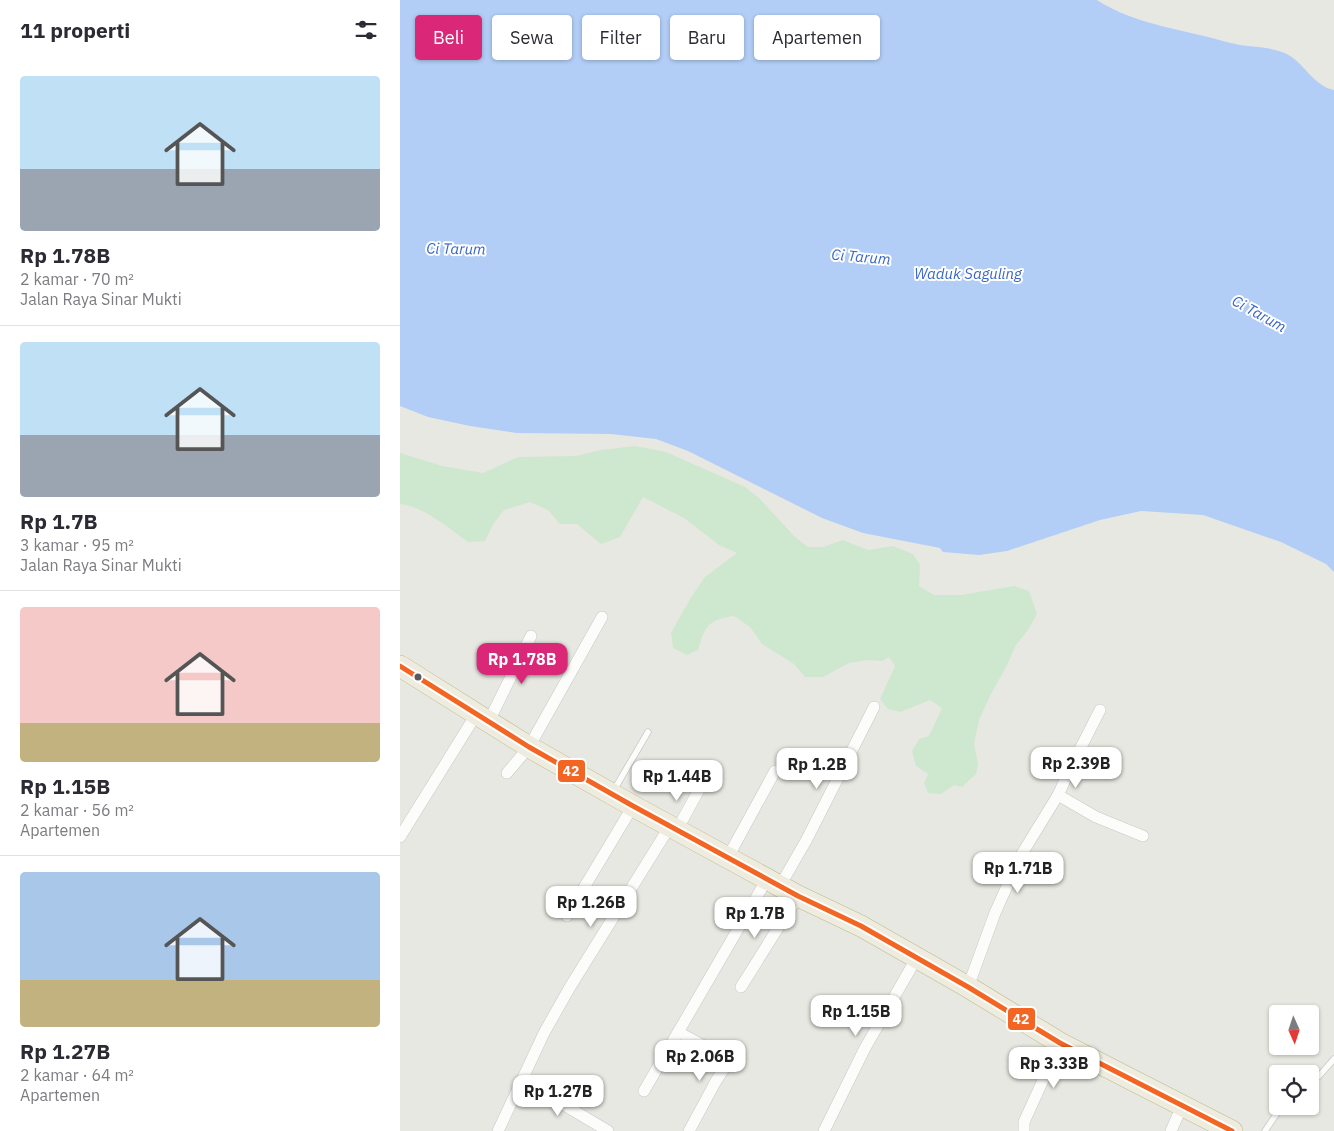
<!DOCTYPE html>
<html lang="id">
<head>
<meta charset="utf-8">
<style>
	:root { --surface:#fff; --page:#f7f7f7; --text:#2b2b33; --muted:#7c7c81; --line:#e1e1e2; --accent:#db2777 }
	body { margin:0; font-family:"IBM Plex Sans",sans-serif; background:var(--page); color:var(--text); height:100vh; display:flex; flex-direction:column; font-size:19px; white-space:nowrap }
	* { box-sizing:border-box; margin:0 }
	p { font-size:16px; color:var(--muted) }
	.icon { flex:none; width:28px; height:28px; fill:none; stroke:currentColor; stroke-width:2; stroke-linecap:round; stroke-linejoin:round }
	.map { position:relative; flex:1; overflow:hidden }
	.details { display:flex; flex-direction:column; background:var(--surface); width:400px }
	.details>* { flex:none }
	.banner { position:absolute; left:15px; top:15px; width:475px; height:45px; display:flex; gap:10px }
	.needle { width:32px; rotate:177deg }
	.controls { position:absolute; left:869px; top:1005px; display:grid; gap:10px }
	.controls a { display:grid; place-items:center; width:50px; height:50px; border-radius:5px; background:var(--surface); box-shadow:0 1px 4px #0004; font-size:25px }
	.price { position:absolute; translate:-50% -42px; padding:0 11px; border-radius:10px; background:#fff; color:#222; font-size:16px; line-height:32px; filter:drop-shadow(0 1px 2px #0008) }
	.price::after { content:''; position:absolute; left:50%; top:30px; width:15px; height:11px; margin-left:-8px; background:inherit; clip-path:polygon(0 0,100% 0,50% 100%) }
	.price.active { background:var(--accent); color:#fff }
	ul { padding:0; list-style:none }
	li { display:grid; align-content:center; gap:10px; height:265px; padding:0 20px }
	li+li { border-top:1px solid var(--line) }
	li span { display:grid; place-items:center; height:155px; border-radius:5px; color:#555 }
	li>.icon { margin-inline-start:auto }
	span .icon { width:90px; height:90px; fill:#fffc; stroke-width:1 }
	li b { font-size:21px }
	h2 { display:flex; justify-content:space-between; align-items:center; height:60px; padding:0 20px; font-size:21px }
	.pill { padding:0 18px; border-radius:5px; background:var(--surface); box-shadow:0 1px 4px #0004; font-size:18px; line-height:45px }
	.pill.active { background:var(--accent); color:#fff }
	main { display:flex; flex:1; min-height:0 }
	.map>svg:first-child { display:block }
	.green { fill:#cee7cf }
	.water { fill:#b2cef6 }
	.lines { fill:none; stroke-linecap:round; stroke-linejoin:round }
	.lane-casing { stroke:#c7c7c7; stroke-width:7 }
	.street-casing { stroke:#c7c7c7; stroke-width:12 }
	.highway-casing { stroke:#bfb990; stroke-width:22 }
	.lane { stroke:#fcfcfb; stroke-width:5.5 }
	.street { stroke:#fcfcfb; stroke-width:11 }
	.highway { stroke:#eeecde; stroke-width:21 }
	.bus-1-casing { stroke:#fff; stroke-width:9 }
	.bus-1 { stroke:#f26522; stroke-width:5 }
	.bus-dot { fill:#575a61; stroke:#fff; stroke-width:2 }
	.labels { text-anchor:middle; stroke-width:4; stroke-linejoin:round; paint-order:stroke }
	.water-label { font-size:15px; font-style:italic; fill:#3866c9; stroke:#fff }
	.line-badge { stroke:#fff; stroke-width:2 }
	.badge-label { font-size:14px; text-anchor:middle; font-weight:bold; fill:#fff }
</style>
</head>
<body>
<main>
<section class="details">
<h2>11 properti<svg class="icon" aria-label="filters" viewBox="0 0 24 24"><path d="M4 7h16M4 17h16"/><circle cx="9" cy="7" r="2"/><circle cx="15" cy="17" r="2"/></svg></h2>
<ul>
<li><span style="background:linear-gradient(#bfe0f5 60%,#9aa5b1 0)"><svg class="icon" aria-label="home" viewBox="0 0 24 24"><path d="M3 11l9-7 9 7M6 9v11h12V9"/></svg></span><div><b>Rp 1.78B</b><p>2 kamar · 70 m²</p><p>Jalan Raya Sinar Mukti</p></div></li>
<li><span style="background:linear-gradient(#bfe0f5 60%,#9aa5b1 0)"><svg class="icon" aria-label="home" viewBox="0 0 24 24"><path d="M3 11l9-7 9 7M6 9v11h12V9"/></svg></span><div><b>Rp 1.7B</b><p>3 kamar · 95 m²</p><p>Jalan Raya Sinar Mukti</p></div></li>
<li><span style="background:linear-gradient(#f6c9c9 75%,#c2b280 0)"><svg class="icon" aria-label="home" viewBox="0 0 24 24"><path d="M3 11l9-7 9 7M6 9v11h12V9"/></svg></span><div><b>Rp 1.15B</b><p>2 kamar · 56 m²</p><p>Apartemen</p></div></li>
<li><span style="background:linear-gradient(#a9c7e8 70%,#c2b280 0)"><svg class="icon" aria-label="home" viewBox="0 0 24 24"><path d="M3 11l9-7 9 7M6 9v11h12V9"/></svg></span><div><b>Rp 1.27B</b><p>2 kamar · 64 m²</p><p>Apartemen</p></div></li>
</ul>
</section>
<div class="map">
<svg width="934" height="1131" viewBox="0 0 934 1131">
	<rect width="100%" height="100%" fill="#e8e8e2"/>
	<path class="green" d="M 235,446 L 266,452 L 345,487 L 359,498 L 395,537 L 408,547 L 423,547 L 443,540 L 468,550 L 493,546 L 513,554 L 520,565 L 519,586 L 534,595 L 561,595 L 614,586 L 629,591 L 637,614 L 628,630 L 616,645 L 606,667 L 591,694 L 579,720 L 574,744 L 578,764 L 576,774 L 562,787 L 554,785 L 541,794 L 528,793 L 524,783 L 528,774 L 516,766 L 512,751 L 519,739 L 529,736 L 542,708 L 530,700 L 500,712 L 488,709 L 480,699 L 495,666 L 489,657 L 482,661 L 468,660 L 449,663 L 423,677 L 405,677 L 394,664 L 362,644 L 350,627 L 334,616 C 308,620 305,626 298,650 L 287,655 L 273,648 L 271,633 L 290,599 L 305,577 L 337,553 L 319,545 L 284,518 L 243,497 L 220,537 L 201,544 L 177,524 L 160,524 L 148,510 L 130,502 L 104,510 L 94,523 L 85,541 L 68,542 C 50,529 23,506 0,504 L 0,453 L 42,466 L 83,473 L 118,457 L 176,456 L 201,450 Z"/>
	<path class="water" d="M 0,0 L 697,0 C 726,19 762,26 795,34 C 810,37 825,42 840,45 C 854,47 869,47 882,52 C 903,59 912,86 934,90 L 934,572 L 926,564 L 881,542 L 803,515 L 741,511 L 700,520 L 607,551 L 579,555 L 543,552 L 540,548 L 463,533 L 422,518 L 288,451 L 256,439 L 211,434 L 117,433 L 70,426 L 28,417 L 0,406 Z"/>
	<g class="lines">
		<g class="lane-casing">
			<g id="lane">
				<path d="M 214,790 L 248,732"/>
				<path d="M 910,1083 L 919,1076 L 934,1059"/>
				<path d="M 865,1131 L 882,1106"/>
			</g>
		</g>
		<g class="street-casing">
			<g id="street">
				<path d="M 700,710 L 675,759 L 658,795 L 696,817 L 743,836"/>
				<path d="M 89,721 L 131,636"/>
				<path d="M 107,773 L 129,747 L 202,617"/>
				<path d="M 277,830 L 301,786"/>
				<path d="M 0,837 L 77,713"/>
				<path d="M 328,857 L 375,771"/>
				<path d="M 380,886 L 407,839 L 474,707"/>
				<path d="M 167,916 L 233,806"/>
				<path d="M 341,987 L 398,896"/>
				<path d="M 568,987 L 595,913 L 620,857 L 658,795"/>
				<path d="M 278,1032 L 328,1059"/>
				<path d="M 122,1080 L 208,1131"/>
				<path d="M 244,1091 L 367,879"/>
				<path d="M 98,1131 L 144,1033 L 170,987 L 270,826"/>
				<path d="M 289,1131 L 316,1081 L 336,1049"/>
				<path d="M 424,1131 L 465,1048 L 516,959"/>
				<path d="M 624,1131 L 624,1122 L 660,1043"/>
				<path d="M 771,1131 L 782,1106"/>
			</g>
		</g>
		<g class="highway-casing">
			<path id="highway" d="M 0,666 L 129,747 L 233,806 L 398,896 L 461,926 L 568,987 L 660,1043 L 832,1131"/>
		</g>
		<use href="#lane" class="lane"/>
		<use href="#street" class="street"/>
		<use href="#highway" class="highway"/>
		<g class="bus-1-casing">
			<path id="bus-1" d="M 0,666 L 129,747 L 233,806 L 398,896 L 461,926 L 568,987 L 660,1043 L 832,1131"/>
		</g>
		<use href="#bus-1" class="bus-1"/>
	</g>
	<circle class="bus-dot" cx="18" cy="677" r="4.5"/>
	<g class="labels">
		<g class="water-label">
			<text transform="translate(56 249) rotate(1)" y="5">Ci Tarum</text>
			<text transform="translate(461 257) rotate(5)" y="5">Ci Tarum</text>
			<text x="568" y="279">Waduk Saguling</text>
			<text transform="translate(859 314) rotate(29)" y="5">Ci Tarum</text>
		</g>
	</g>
	<g class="line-badge">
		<rect x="157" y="759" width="29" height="24" rx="5" fill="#f26522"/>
		<rect x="607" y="1007" width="29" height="24" rx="5" fill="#f26522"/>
	</g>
	<g class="badge-label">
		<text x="171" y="776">42</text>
		<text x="621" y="1024">42</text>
	</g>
</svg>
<div class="controls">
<a><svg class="needle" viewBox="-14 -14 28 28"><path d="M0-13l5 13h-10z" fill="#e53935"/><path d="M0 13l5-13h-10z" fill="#7c7c81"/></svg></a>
<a><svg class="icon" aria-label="locate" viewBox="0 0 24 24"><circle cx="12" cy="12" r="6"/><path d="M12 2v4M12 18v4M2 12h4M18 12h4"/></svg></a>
</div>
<b class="price active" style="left:122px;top:685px">Rp 1.78B</b>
<b class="price" style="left:676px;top:789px">Rp 2.39B</b>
<b class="price" style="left:417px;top:790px">Rp 1.2B</b>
<b class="price" style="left:277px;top:802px">Rp 1.44B</b>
<b class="price" style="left:618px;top:894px">Rp 1.71B</b>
<b class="price" style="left:191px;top:928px">Rp 1.26B</b>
<b class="price" style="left:355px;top:939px">Rp 1.7B</b>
<b class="price" style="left:456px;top:1037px">Rp 1.15B</b>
<b class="price" style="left:300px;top:1082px">Rp 2.06B</b>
<b class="price" style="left:654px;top:1089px">Rp 3.33B</b>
<b class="price" style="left:158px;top:1117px">Rp 1.27B</b>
<div class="banner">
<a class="pill active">Beli</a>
<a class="pill">Sewa</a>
<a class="pill">Filter</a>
<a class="pill">Baru</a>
<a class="pill">Apartemen</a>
</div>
</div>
</main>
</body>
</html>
